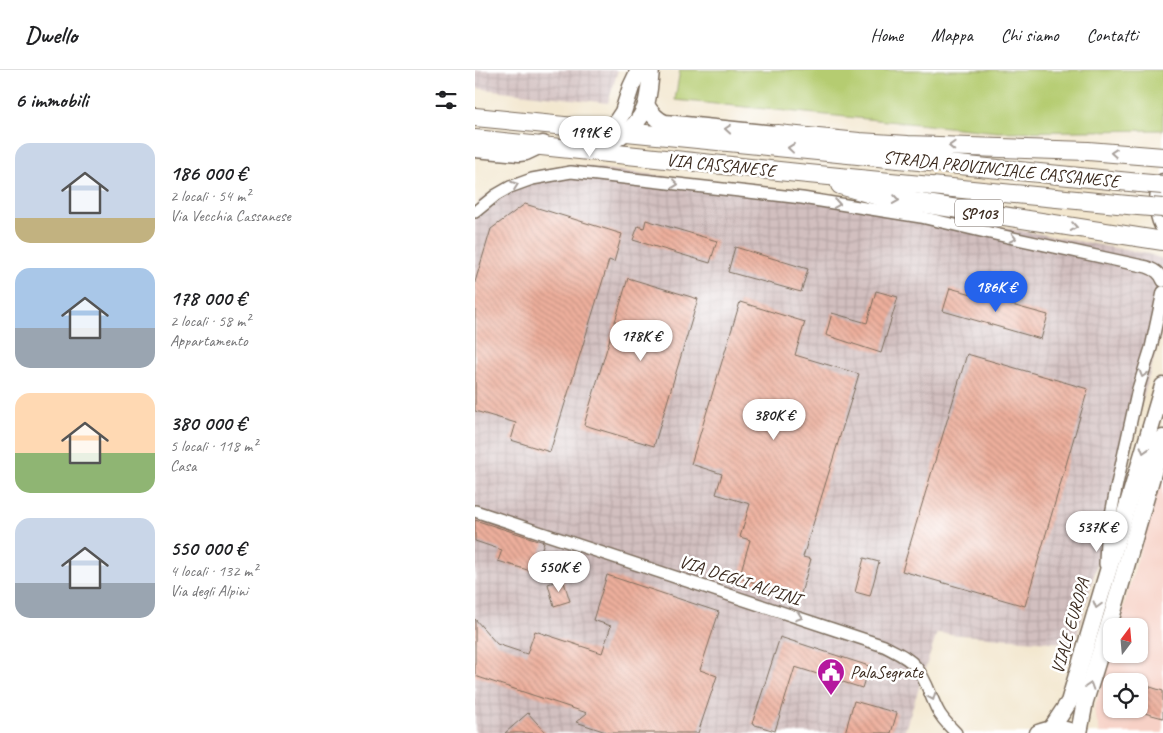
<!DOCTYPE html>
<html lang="it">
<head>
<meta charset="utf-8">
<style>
	:root { --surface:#fff; --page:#f6f6f6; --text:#202124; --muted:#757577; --line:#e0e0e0; --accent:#2563eb }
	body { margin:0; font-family:Caveat,sans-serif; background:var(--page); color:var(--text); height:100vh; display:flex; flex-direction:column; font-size:19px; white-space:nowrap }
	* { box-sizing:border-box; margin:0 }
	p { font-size:16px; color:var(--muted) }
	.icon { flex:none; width:28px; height:28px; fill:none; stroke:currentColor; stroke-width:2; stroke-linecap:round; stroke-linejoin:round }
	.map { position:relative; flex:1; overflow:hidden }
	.sheet { display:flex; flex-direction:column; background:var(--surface); width:475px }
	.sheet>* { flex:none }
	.needle { width:32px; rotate:16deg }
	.controls { position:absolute; left:628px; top:548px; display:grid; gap:10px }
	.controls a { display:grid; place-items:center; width:45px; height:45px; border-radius:10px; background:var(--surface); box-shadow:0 1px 4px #0004; font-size:25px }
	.price { position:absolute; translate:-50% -42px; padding:0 11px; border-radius:18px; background:#fff; color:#222; font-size:16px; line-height:32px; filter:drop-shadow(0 1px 2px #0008) }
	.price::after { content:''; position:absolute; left:50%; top:30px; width:15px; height:11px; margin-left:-8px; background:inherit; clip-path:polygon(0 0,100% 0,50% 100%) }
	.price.selected { background:var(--accent); color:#fff }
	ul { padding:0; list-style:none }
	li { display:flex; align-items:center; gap:15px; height:125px; padding:0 15px }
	li span { display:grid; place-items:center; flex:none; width:140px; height:100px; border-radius:15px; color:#555 }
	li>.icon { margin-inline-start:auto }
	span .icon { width:60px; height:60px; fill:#fffc; stroke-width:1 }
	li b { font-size:21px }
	h2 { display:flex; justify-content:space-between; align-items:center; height:60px; padding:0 15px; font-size:21px }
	header { display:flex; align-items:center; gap:30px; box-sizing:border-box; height:70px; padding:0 25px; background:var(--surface); border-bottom:1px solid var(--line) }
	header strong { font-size:24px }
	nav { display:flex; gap:28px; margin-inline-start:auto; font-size:18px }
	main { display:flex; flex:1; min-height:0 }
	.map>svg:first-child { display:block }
	.built { fill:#f7d1c6; fill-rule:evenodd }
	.industrial { fill:url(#industrial-grid) }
	.green { fill:#b5cc71; stroke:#787b48 }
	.building { fill:url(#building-back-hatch) }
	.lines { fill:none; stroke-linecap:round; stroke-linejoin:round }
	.street-casing { stroke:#7b6c5c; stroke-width:14 }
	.secondary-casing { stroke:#7b6c5c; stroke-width:19 }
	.primary-casing { stroke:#7b6c5c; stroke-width:20 }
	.street { stroke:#fff; stroke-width:11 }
	.secondary { stroke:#fff; stroke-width:16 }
	.primary { stroke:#fff; stroke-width:18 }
	.primary-bridge-casing { stroke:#7b6c5c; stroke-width:20; stroke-linecap:butt }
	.primary-bridge { stroke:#fff; stroke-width:18 }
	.oneway { stroke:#a79f9a }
	.labels { text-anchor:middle; stroke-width:5; stroke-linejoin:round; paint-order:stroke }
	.shield { fill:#fff; stroke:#766a62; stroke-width:1 }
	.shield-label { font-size:16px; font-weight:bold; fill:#3b2a1e }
	.street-label { font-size:18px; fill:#3b2a1e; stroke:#fff }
	.poi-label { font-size:18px; fill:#3b2a1e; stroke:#fff; text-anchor:start }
</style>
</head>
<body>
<header>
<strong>Dwello</strong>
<nav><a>Home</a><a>Mappa</a><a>Chi siamo</a><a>Contatti</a></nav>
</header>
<main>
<section class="sheet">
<h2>6 immobili<svg class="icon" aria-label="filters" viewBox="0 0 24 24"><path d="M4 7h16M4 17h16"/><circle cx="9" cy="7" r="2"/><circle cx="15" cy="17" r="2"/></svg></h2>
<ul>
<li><span style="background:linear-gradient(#c9d6e8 75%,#c2b280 0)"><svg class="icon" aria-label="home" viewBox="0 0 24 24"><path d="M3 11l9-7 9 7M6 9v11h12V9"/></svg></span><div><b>186 000 €</b><p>2 locali · 54 m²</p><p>Via Vecchia Cassanese</p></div></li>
<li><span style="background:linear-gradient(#a9c7e8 60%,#9aa5b1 0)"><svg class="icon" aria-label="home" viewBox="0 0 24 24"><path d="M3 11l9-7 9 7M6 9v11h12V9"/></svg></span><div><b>178 000 €</b><p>2 locali · 58 m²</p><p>Appartamento</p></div></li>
<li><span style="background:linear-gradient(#ffd9b3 60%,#8fb573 0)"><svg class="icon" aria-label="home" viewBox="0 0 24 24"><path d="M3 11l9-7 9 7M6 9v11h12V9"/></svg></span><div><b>380 000 €</b><p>5 locali · 118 m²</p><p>Casa</p></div></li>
<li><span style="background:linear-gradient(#c9d6e8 65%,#9aa5b1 0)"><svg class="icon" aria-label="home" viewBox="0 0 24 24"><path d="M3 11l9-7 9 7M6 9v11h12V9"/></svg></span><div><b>550 000 €</b><p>4 locali · 132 m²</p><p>Via degli Alpini</p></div></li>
</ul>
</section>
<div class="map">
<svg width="688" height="663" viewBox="0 0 688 663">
	<defs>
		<pattern id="industrial-grid" width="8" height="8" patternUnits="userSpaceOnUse" patternTransform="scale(1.25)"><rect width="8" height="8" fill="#d2bfbf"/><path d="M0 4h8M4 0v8" fill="none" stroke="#b5a4a4"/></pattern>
		<pattern id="building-back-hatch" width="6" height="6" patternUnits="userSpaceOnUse" patternTransform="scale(1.25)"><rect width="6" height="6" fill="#edaf9c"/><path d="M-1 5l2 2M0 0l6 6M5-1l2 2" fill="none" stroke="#c18f7f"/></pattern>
	</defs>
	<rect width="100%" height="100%" fill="#fff"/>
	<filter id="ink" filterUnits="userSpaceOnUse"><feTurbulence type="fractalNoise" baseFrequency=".02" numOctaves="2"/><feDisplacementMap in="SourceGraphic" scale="10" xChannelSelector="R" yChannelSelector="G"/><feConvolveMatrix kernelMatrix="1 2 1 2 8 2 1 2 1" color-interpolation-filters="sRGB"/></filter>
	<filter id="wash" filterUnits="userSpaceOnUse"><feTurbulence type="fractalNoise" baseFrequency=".0096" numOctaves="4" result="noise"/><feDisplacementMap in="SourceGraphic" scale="20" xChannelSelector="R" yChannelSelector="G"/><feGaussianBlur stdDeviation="1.12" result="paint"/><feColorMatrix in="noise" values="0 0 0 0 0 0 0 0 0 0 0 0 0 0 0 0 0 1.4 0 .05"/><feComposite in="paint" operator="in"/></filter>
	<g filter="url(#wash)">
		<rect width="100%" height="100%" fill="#f3e7cf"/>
		<path class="built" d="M 688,401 L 688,663 L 625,663 L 619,640 L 636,580 L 636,584 L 664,584 L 664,556 L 643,556 ZM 636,611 L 664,611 L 664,639 L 636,639 Z"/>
		<g class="industrial">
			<path d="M 0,0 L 143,0 L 133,33 L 0,18 Z"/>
			<path d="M 95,95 L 311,121 L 445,142 L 673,184 L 688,189 L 688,255 L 600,574 L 462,563 L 429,663 L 0,663 L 0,144 L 5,130 L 30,113 L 57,102 Z"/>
		</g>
		<path class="green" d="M 205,0 L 688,0 L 688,60 L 523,62 L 200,30 Z"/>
		<g id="blocks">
			<g class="building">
				<path d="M 50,134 L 147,164 L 139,192 L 134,190 L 75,382 L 36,370 L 41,353 L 0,341 L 0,212 L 16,159 Z"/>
				<path d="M 171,150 L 242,171 L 235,193 L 158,170 L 163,156 L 169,158 Z"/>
				<path d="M 260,177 L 333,199 L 326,222 L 253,202 Z"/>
				<path d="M 153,208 L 223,229 L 179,376 L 109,355 Z"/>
				<path d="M 475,218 L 573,245 L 566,269 L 468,241 Z"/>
				<path d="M 401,221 L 423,227 L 406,283 L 351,265 L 357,243 L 392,253 Z"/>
				<path d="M 265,232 L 330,252 L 320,285 L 384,304 L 328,487 L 336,489 L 325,527 L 264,508 L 275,470 L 265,467 L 275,434 L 241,424 L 247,404 L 216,394 Z"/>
				<path d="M 492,284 L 613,319 L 550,536 L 427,501 Z"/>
				<path d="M 0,450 L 69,472 L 59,502 L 23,491 L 27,480 L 0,471 Z"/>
				<path d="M 389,488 L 404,492 L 395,526 L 380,522 Z"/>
				<path d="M 132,505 L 244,542 L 225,600 L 242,606 L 223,663 L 134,663 L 101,652 L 112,643 L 0,606 L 0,549 L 22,574 L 52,584 L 60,561 L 127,583 L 136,556 L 118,550 Z"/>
				<path d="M 88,509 L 95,531 L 79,536 L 73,514 Z"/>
				<path d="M 305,567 L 394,596 L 387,618 L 320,597 L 300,661 L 277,654 Z"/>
				<path d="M 669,615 L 688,621 L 688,648 L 662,641 L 662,639 L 664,639 L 664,634 Z"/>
				<path d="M 379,631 L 422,643 L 416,663 L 370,663 Z"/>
				<path d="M 53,643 L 71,663 L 30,663 Z"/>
			</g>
		</g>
	</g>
	<g filter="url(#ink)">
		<use href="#blocks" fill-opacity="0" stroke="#7b6c5c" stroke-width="1"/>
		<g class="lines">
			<g class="street-casing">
				<g id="street">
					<path d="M 0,142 L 21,125 L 35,117 L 57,109 L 96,102 L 327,128 L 446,147 L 506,161 L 672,197 C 680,200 685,203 688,211"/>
					<path d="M 0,441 L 409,576 C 420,582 433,587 441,597 C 451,609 455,625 462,639 C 466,648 474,656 481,663"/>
					<path d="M 630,494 L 631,469 L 642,414 L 663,319 L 676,278 L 688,222"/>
				</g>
			</g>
			<g class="secondary-casing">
				<g id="secondary">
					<path d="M 171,35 C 176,43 181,50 190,53 L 300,64"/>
					<path d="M 133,60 L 142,51 L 148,42 L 156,17 L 164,0"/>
					<path d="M 104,71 C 112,72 123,75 131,73 C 137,72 143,68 148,64 C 174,47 173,28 176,0"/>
					<path d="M 0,79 L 44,83 L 51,82 L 68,74"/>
					<path d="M 688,112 C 681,126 681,142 688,156"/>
					<path d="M 576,659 L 594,632 L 688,316"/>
					<path d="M 563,663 C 576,658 588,658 600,663"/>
					<path d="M 604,663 L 610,631 L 637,545 L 688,368"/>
				</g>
			</g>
			<g class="primary-casing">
				<g id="primary">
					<path d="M 0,47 L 665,113"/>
					<path d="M 0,69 L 323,103 L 663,136"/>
					<path d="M 278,71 L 302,64 L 384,72 L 433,75 L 613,81 L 688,87"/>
					<path d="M 365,115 L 407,127 L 688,171"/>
				</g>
			</g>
			<use href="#street" class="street"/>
			<use href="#secondary" class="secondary"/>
			<use href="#primary" class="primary"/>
			<g class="primary-bridge-casing">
				<g id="primary-bridge">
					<path d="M 665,113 L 688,115"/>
					<path d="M 663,136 L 688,138"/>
				</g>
			</g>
			<use href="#primary-bridge" class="primary-bridge"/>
		</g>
		<defs><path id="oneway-chevron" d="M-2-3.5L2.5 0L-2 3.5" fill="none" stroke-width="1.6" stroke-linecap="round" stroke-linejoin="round" transform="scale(1.25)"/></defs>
		<g class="oneway">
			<use href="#oneway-chevron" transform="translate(253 59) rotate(-175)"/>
			<use href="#oneway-chevron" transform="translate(477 76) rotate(-178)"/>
			<use href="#oneway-chevron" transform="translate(316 78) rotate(-174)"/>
			<use href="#oneway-chevron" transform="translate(639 83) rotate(-176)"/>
			<use href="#oneway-chevron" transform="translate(200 114) rotate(7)"/>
			<use href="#oneway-chevron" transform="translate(40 115) rotate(-20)"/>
			<use href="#oneway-chevron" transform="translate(421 130) rotate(9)"/>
			<use href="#oneway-chevron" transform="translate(362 134) rotate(9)"/>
			<use href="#oneway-chevron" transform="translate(599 157) rotate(9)"/>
			<use href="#oneway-chevron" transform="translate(538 168) rotate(12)"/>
			<use href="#oneway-chevron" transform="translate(668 304) rotate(107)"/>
			<use href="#oneway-chevron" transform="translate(669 380) rotate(107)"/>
			<use href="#oneway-chevron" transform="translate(622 535) rotate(106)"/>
			<use href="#oneway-chevron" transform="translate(324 547) rotate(19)"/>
			<use href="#oneway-chevron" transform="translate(615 616) rotate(-72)"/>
			<use href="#oneway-chevron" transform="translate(457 627) rotate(68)"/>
		</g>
	</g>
	<defs>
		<g id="civic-pin" transform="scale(1.4375)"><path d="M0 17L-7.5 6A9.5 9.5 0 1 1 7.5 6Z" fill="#b5179e" stroke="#fff"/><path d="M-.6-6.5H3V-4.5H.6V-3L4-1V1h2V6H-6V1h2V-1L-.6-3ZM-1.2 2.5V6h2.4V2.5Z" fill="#fff"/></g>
	</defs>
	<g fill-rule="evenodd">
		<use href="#civic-pin" x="356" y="602"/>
	</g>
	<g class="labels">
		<rect class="shield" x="480" y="129.5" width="48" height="27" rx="4"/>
		<g class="shield-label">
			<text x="504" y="149">SP103</text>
		</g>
		<g class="street-label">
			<text transform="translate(246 95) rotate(6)" y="6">VIA CASSANESE</text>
			<text transform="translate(526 99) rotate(6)" y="6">STRADA PROVINCIALE CASSANESE</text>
			<text transform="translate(265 510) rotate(18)" y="6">VIA DEGLI ALPINI</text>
			<text transform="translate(595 556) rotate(-74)" y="6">VIALE EUROPA</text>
		</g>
		<g class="poi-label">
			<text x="375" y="608">PalaSegrate</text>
		</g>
	</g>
</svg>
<div class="controls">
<a><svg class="needle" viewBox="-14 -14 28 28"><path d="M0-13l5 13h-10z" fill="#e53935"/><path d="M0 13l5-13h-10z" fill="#757577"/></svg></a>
<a><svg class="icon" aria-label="locate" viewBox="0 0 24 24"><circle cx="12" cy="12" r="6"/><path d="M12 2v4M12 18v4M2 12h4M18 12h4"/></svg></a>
</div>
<b class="price" style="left:115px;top:88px">199K €</b>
<b class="price selected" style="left:521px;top:243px">186K €</b>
<b class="price" style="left:166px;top:292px">178K €</b>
<b class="price" style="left:299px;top:371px">380K €</b>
<b class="price" style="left:622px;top:483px">537K €</b>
<b class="price" style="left:84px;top:523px">550K €</b>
</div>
</main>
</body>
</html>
